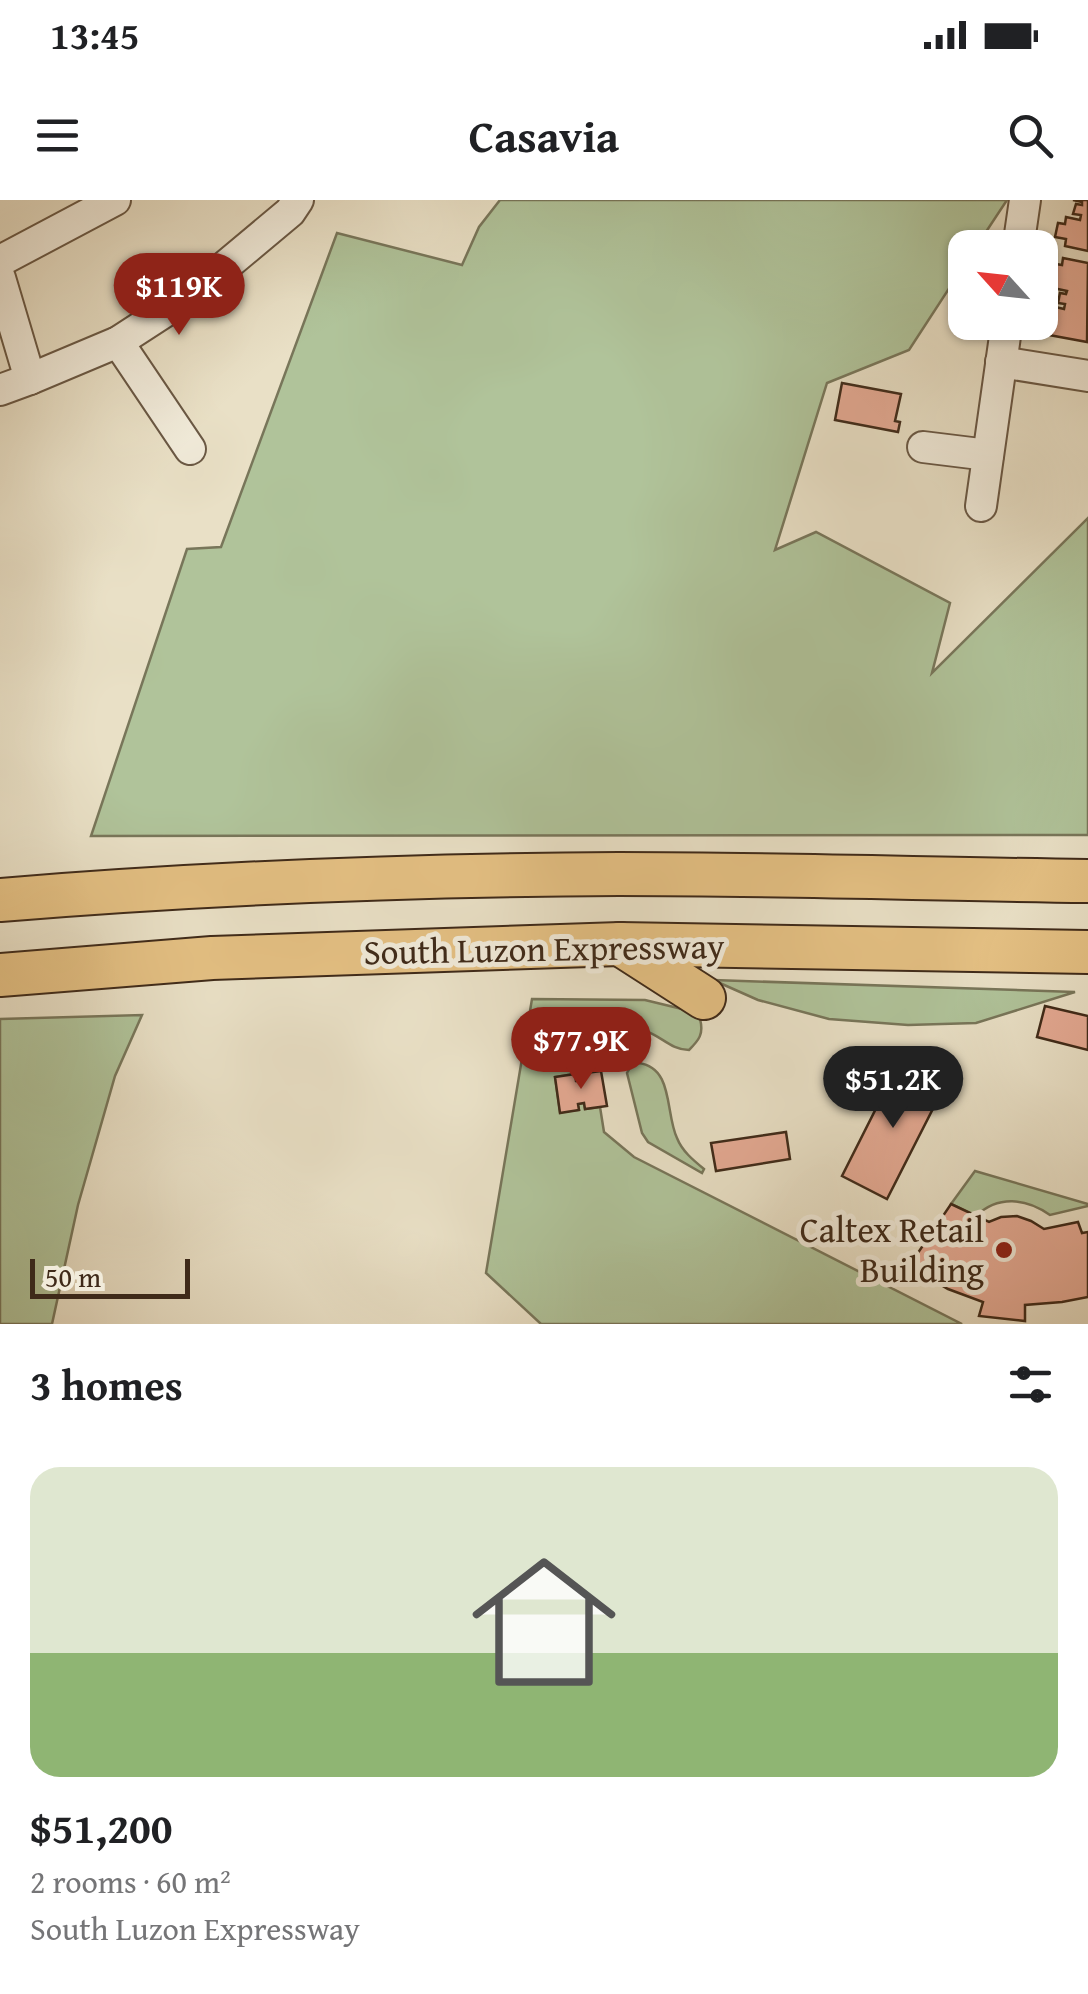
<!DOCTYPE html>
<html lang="en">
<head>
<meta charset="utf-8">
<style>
	:root { --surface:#fff; --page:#f6f6f6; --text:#202124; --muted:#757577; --line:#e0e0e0; --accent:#8f2418 }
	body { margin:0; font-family:"Gentium Book Plus",serif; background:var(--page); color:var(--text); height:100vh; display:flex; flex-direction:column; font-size:38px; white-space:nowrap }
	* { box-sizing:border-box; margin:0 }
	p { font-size:32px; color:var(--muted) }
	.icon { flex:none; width:55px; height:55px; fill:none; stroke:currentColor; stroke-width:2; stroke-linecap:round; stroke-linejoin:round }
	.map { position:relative; height:1124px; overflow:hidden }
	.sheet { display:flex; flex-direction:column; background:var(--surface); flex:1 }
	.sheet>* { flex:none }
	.needle { width:65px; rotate:297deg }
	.fabs { position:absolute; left:948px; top:30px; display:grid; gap:20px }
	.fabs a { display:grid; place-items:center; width:110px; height:110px; border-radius:20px; background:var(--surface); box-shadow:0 2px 8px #0004; font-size:50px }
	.scale { position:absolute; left:30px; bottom:25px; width:160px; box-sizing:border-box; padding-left:10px; border:5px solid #3f2a19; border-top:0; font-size:28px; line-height:35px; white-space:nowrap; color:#3f2a19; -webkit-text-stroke:8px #f1ebda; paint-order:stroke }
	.price { position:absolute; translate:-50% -85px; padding:0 22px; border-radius:35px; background:var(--accent); color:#fff; font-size:32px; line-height:65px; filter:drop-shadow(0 2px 5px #0008) }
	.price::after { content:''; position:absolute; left:50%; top:60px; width:30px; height:22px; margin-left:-15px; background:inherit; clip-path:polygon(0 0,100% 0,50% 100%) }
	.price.selected { background:#222; color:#fff }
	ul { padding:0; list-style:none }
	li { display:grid; align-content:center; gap:20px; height:530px; padding:0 30px }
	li+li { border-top:2px solid var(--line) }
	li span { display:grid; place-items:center; height:310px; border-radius:30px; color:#555 }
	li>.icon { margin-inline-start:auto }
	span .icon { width:180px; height:180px; fill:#fffc; stroke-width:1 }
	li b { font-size:42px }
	h2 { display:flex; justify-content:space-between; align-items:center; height:120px; padding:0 30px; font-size:42px }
	.status { display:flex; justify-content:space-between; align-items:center; height:70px; padding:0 50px; background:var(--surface); direction:ltr }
	.status svg { height:28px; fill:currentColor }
	header { display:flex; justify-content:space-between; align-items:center; height:130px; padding:0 30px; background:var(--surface); font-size:45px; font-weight:600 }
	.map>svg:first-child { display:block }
	.green { fill:#b0c39a; stroke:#78765a; stroke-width:2.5 }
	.building { fill:#e5aa94; stroke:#3f2a19; stroke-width:2.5 }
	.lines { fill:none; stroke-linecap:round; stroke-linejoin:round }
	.minor-casing { stroke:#6a5844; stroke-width:34 }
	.highway-casing { stroke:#3f2a19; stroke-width:46 }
	.minor { stroke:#f1ebda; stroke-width:30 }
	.highway { stroke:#e4c083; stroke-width:42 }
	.poi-dot { fill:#8f2418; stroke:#f1ebda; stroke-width:4 }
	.labels { text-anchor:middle; stroke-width:10; stroke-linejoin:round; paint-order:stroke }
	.street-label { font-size:35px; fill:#3f2a19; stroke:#f1ebda }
	.poi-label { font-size:35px; fill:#3f2a19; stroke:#f1ebda; text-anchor:end }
</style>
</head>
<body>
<div class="status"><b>13:45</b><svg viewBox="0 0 49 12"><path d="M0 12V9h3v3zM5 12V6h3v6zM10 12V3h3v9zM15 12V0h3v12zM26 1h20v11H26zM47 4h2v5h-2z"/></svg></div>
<header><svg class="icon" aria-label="menu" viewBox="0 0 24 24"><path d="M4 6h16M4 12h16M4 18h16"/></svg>Casavia<svg class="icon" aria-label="search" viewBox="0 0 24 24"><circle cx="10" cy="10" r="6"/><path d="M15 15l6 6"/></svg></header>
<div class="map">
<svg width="1088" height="1124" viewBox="0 0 1088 1124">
	<rect width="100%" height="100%" fill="#e9e0c6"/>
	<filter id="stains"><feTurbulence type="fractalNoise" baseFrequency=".002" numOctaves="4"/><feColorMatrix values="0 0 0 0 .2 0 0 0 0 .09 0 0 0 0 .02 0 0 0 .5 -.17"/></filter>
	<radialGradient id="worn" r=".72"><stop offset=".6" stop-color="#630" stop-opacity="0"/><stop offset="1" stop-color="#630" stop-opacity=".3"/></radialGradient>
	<g class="green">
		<path d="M 500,0 L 1007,0 L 976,47 L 965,48 L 965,64 L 909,150 L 827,183 L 775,350 L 816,332 L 950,403 L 932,473 L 1088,318 L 1088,635 L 91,636 L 187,349 L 221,347 L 337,33 L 462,65 L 479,27 Z"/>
		<path d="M 713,780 L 1075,792 L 976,823 L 908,825 L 829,819 L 758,800 Z"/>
		<path d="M 532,799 L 645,800 L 682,809 L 700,819 C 704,834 699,840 689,850 C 670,850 660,834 642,830 C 631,827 619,830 608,832 L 599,844 C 582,835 569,850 581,866 L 594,868 L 595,872 L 576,881 L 575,874 L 555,877 L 560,912 L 579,910 L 578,904 L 584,903 L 585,909 L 600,907 L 604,932 L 634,957 L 962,1124 L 541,1124 L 486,1073 Z"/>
		<path d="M 142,815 L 115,876 L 78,1005 L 52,1124 L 0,1124 L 0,819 Z"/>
		<path d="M 638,863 C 674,867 665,913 677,938 C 682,951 693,960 704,969 L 702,973 L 648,942 L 642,933 L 627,873 L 631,866 Z"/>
		<path d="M 975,971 L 1088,1004 L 1088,1006 L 1050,1015 C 1026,998 998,995 976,1016 L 951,1004 Z"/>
	</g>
	<g class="building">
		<path d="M 1073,0 L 1088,0 L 1088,51 L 1065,46 L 1066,39 L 1055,37 L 1058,23 L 1065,24 L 1066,17 L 1080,20 L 1081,15 L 1073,14 L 1076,4 L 1082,5 L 1082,2 Z"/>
		<path d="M 1063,58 L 1088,63 L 1087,142 L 1049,135 L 1051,128 L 1039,126 L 1042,112 L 1049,113 L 1051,106 L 1064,109 L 1065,104 L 1058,103 L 1060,93 L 1066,94 L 1067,91 L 1053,88 L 1054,79 L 1047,78 L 1050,63 L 1062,65 Z"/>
		<path d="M 842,183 L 901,194 L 895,221 L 900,222 L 898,232 L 835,220 Z"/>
		<path d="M 1045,806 L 1088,816 L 1088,850 L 1037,837 Z"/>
		<circle cx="589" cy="854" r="14"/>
		<path d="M 899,863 L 945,885 L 887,999 L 842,976 Z"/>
		<path d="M 601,871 L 607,906 L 585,909 L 584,903 L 578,904 L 579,910 L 560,913 L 555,877 L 575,874 L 576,881 L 579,881 L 578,874 Z"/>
		<path d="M 786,932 L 790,959 L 716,971 L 711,943 Z"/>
		<path d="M 951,1004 L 989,1022 L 1001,1017 L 1017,1016 L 1031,1021 L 1044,1029 L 1078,1022 L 1082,1033 L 1088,1032 L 1088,1097 L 1062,1102 L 1025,1105 L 1025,1121 L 979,1116 L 983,1102 L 948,1089 L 909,1066 Z"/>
	</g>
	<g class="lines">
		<g class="minor-casing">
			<g id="minor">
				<path d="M 1018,48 L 1025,0"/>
				<path d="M 0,61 L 115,0"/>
				<path d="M 0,78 L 30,179"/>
				<path d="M 118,142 L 190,249"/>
				<path d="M 1001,162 L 1088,176"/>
				<path d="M 0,190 L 30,179 L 118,142 L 192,94 L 290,12 L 298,0"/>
				<path d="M 923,247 L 988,255"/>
				<path d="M 981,306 L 1007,122"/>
			</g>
		</g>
		<g class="highway-casing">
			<g id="highway">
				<path d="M 0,700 C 206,683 413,675 619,674 C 775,674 932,679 1088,681"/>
				<path d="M 620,744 L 704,798"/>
				<path d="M 0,775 L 212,758 L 620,744 L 1088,752"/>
			</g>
		</g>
		<use href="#minor" class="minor"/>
		<use href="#highway" class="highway"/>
	</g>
	<circle class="poi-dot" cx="1004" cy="1050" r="10"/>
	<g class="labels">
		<g class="street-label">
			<text transform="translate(544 749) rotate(-1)" y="12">South Luzon Expressway</text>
		</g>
		<g class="poi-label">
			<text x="984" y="1042">Caltex Retail<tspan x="984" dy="40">Building</tspan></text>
		</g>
	</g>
	<rect width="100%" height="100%" filter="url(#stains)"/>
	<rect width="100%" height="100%" fill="url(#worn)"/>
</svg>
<div class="fabs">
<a><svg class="needle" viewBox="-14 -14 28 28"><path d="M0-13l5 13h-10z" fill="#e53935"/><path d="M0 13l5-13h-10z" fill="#757577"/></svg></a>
</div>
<div class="scale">50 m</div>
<b class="price" style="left:179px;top:138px">$119K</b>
<b class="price" style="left:581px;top:892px">$77.9K</b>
<b class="price selected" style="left:893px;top:931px">$51.2K</b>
</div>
<section class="sheet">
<h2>3 homes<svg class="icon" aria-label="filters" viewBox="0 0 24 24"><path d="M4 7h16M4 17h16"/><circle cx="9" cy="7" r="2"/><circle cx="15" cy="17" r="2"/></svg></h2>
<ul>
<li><span style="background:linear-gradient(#dfe7d0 60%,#8fb573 0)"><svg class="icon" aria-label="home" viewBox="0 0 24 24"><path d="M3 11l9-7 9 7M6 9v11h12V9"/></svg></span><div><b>$51,200</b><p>2 rooms · 60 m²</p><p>South Luzon Expressway</p></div></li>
</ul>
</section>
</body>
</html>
